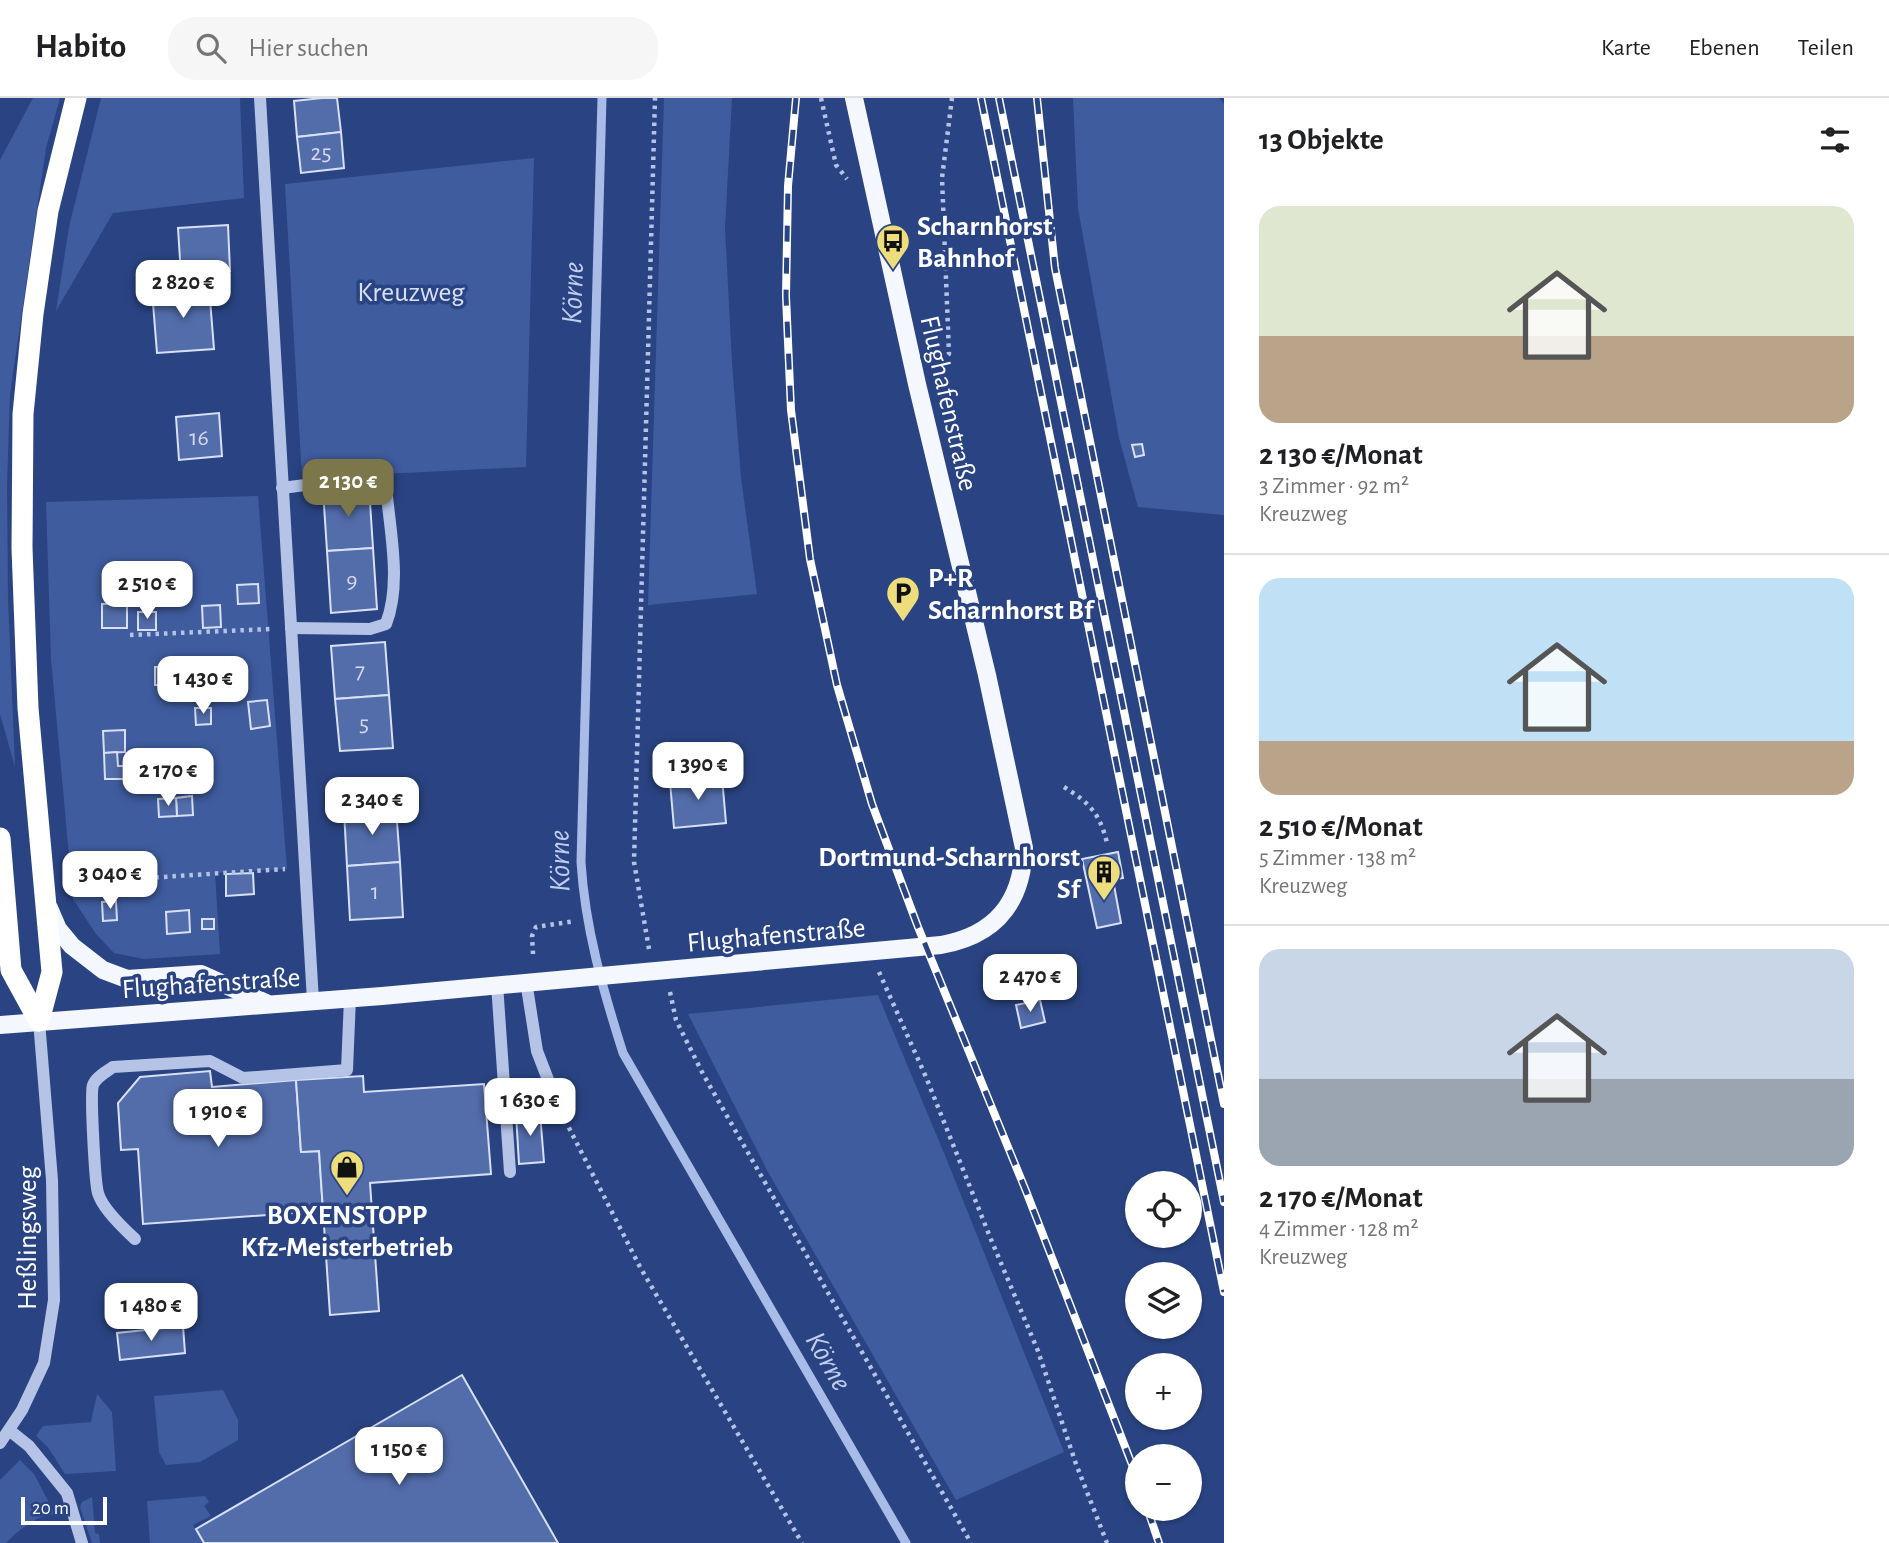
<!DOCTYPE html>
<html lang="de">
<head>
<meta charset="utf-8">
<style>
	:root { --surface:#fff; --page:#f6f6f6; --text:#202124; --muted:#757577; --line:#e0e0e0; --accent:#7c764b }
	body { margin:0; font-family:"Alegreya Sans",sans-serif; background:var(--page); color:var(--text); height:100vh; display:flex; flex-direction:column; font-size:26px; white-space:nowrap }
	* { box-sizing:border-box; margin:0 }
	p { font-size:23px; color:var(--muted) }
	.icon { flex:none; width:38px; height:38px; fill:none; stroke:currentColor; stroke-width:2; stroke-linecap:round; stroke-linejoin:round }
	.map { position:relative; flex:1; overflow:hidden }
	.details { display:flex; flex-direction:column; background:var(--surface); width:665px }
	.details>* { flex:none }
	.fabs { position:absolute; left:1125px; top:1073px; display:grid; gap:14px }
	.fabs a { display:grid; place-items:center; width:77px; height:77px; border-radius:50%; background:var(--surface); box-shadow:0 2px 5px #0004; font-size:35px }
	.scale { position:absolute; left:21px; bottom:18px; width:86px; box-sizing:border-box; padding-left:7px; border:4px solid #fff; border-top:0; font-size:19px; line-height:24px; white-space:nowrap; color:#fff; -webkit-text-stroke:5px #2a4483; paint-order:stroke }
	.price { position:absolute; translate:-50% -60px; padding:0 16px; border-radius:14px; background:#fff; color:#222; font-size:23px; line-height:46px; filter:drop-shadow(0 2px 4px #0008) }
	.price::after { content:''; position:absolute; left:50%; top:42px; width:21px; height:16px; margin-left:-10px; background:inherit; clip-path:polygon(0 0,100% 0,50% 100%) }
	.price.active { background:var(--accent); color:#fff }
	ul { padding:0; list-style:none }
	li { display:grid; align-content:center; gap:14px; height:371px; padding:0 35px }
	li+li { border-top:2px solid var(--line) }
	li span { display:grid; place-items:center; height:217px; border-radius:21px; color:#555 }
	li>.icon { margin-inline-start:auto }
	span .icon { width:126px; height:126px; fill:#fffc; stroke-width:1 }
	li b { font-size:30px }
	h2 { display:flex; justify-content:space-between; align-items:center; height:84px; padding:0 35px; font-size:30px }
	header { display:flex; align-items:center; gap:42px; box-sizing:border-box; height:98px; padding:0 35px; background:var(--surface); border-bottom:2px solid var(--line) }
	header strong { font-size:33px }
	nav { display:flex; gap:38px; margin-inline-start:auto; font-size:24px }
	.search { width:490px; height:63px; background:var(--page); display:flex; align-items:center; gap:18px; box-sizing:border-box; padding:0 24px; border-radius:28px; color:var(--muted); font-size:26px }
	main { display:flex; flex:1; min-height:0 }
	.map>svg:first-child { display:block }
	.green { fill:#3f5c9f }
	.lines { fill:none; stroke-linecap:round; stroke-linejoin:round }
	.stream { stroke:#a8bce7; stroke-width:9 }
	.building { fill:#536dab; stroke:#d7e0f5; stroke-width:2 }
	.path { stroke:#b4c3e6; stroke-width:4.5; stroke-dasharray:3.5 5; stroke-linecap:butt }
	.minor { stroke:#b4c3e6; stroke-width:12 }
	.major { stroke:#f5f7fe; stroke-width:18 }
	.highway { stroke:#fff; stroke-width:21 }
	.rail-casing { stroke:#fff; stroke-width:8 }
	.rail { stroke:#2a4483; stroke-width:5; stroke-dasharray:16; stroke-linecap:butt }
	.labels { text-anchor:middle; stroke-width:7; stroke-linejoin:round; paint-order:stroke }
	.number-label { font-size:24px; fill:#d4daea }
	.poi-label { font-size:28px; font-weight:bold; fill:#fff; stroke:#2a4483; text-anchor:start }
	.park-label { font-size:28px; fill:#d7e0f5; stroke:#2a4483 }
	.street-label { font-size:28px; fill:#fff; stroke:#2a4483 }
	.water-label { font-size:30px; font-style:italic; fill:#bfceee; stroke:#2a4483 }
</style>
</head>
<body>
<header>
<strong>Habito</strong>
<div class="search"><svg class="icon" aria-label="search" viewBox="0 0 24 24"><circle cx="10" cy="10" r="6"/><path d="M15 15l6 6"/></svg>Hier suchen</div>
<nav><a>Karte</a><a>Ebenen</a><a>Teilen</a></nav>
</header>
<main>
<div class="map">
<svg width="1224" height="1445" viewBox="0 0 1224 1445">
	<rect width="100%" height="100%" fill="#2a4483"/>
	<g class="green">
		<path d="M 33,0 L 60,0 L 46,50 L 10,296 L 7,388 L 8,501 L 15,669 L 0,616 L 0,62 Z"/>
		<path d="M 101,0 L 240,0 L 244,100 L 113,115 L 56,213 L 69,129 Z"/>
		<path d="M 664,0 L 732,0 L 725,130 L 732,265 L 741,380 L 757,496 L 648,507 Z"/>
		<path d="M 1073,0 L 1219,0 L 1224,6 L 1224,417 L 1138,409 L 1119,340 L 1078,110 Z"/>
		<path d="M 534,60 L 526,369 L 302,380 L 285,86 Z"/>
		<path d="M 258,398 L 287,771 L 215,775 L 220,856 L 144,861 L 114,855 L 96,836 L 73,801 L 51,561 L 46,404 Z"/>
		<path d="M 878,897 L 944,1055 L 1064,1354 L 956,1402 L 768,1074 L 688,916 Z"/>
		<path d="M 223,1292 L 238,1322 L 238,1342 L 200,1364 L 166,1367 L 159,1354 L 154,1298 Z"/>
		<path d="M 97,1296 L 112,1314 L 116,1373 L 65,1376 L 48,1349 L 36,1338 L 43,1328 L 91,1324 Z"/>
		<path d="M 20,1362 L 34,1376 L 55,1416 C 37,1417 18,1432 6,1445 L 0,1445 L 0,1382 Z"/>
		<path d="M 205,1398 L 209,1404 L 204,1408 L 211,1418 L 193,1427 L 204,1445 L 150,1445 L 147,1403 Z"/>
		<path d="M 92,1399 L 95,1435 L 99,1436 L 100,1445 L 92,1445 L 80,1409 L 82,1404 Z"/>
	</g>
	<g class="lines">
		<path class="stream" d="M 602,0 L 581,764 C 585,830 603,892 623,955 L 906,1445"/>
	</g>
	<g class="building">
		<path d="M 322,0 L 337,0 L 341,34 L 297,39 L 294,3 Z"/>
		<path d="M 341,34 L 344,70 L 301,75 L 297,39 Z"/>
		<path d="M 228,127 L 230,173 L 181,177 L 178,130 Z"/>
		<path d="M 209,189 L 214,251 L 157,255 L 152,193 Z"/>
		<path d="M 219,315 L 222,358 L 179,362 L 176,319 Z"/>
		<path d="M 1142,346 L 1144,357 L 1135,359 L 1132,347 Z"/>
		<path d="M 369,389 L 373,450 L 327,453 L 323,392 Z"/>
		<path d="M 373,450 L 377,511 L 331,515 L 327,453 Z"/>
		<path d="M 258,486 L 259,505 L 238,506 L 237,487 Z"/>
		<path d="M 127,505 L 127,530 L 102,530 L 102,506 Z"/>
		<path d="M 220,507 L 221,529 L 203,530 L 202,508 Z"/>
		<rect x="138" y="514" width="18" height="18"/>
		<path d="M 385,544 L 389,597 L 335,601 L 331,548 Z"/>
		<path d="M 155,569 L 172,569 L 173,587 L 155,587 Z"/>
		<path d="M 389,597 L 393,650 L 340,653 L 335,601 Z"/>
		<path d="M 267,602 L 270,628 L 251,631 L 248,604 Z"/>
		<path d="M 195,610 L 211,610 L 211,626 L 196,627 Z"/>
		<path d="M 125,632 L 125,654 L 104,655 L 103,633 Z"/>
		<path d="M 117,654 L 118,668 L 128,668 L 128,681 L 105,681 L 104,655 Z"/>
		<path d="M 181,656 L 183,677 L 144,680 L 142,659 Z"/>
		<path d="M 722,679 L 726,725 L 674,730 L 670,684 Z"/>
		<path d="M 192,698 L 193,717 L 177,718 L 176,700 Z"/>
		<path d="M 176,700 L 177,718 L 159,719 L 158,701 Z"/>
		<path d="M 396,710 L 400,764 L 347,768 L 344,713 Z"/>
		<path d="M 1118,754 L 1123,780 L 1113,782 L 1121,825 L 1097,830 L 1082,761 Z"/>
		<path d="M 123,764 L 125,784 L 107,786 L 105,765 Z"/>
		<path d="M 400,764 L 403,819 L 350,822 L 347,768 Z"/>
		<path d="M 253,775 L 254,796 L 226,798 L 226,776 Z"/>
		<path d="M 116,803 L 117,822 L 103,823 L 102,804 Z"/>
		<path d="M 189,812 L 190,834 L 167,836 L 166,814 Z"/>
		<rect x="202" y="821" width="12" height="10"/>
		<path d="M 1040,902 L 1045,924 L 1021,930 L 1016,907 Z"/>
		<path d="M 210,973 L 212,989 L 296,982 L 301,1054 L 319,1053 L 323,1113 L 143,1126 L 138,1051 L 121,1052 L 118,1005 L 140,979 Z"/>
		<path d="M 363,978 L 364,994 L 484,986 L 491,1076 L 370,1085 L 379,1213 L 330,1217 L 319,1053 L 301,1054 L 296,982 Z"/>
		<path d="M 540,1015 L 544,1064 L 519,1066 L 516,1016 Z"/>
		<path d="M 183,1228 L 185,1255 L 120,1262 L 117,1235 Z"/>
		<path d="M 462,1277 L 558,1445 L 204,1445 L 196,1431 Z"/>
	</g>
	<g class="lines">
		<g class="path">
			<path d="M 821,0 L 836,67 L 847,81"/>
			<path d="M 936,269 L 949,256 L 942,80 L 952,0"/>
			<path d="M 130,537 L 272,531"/>
			<path d="M 1064,689 C 1090,705 1100,716 1107,745"/>
			<path d="M 147,780 L 285,771"/>
			<path d="M 649,851 L 634,764 L 655,0"/>
			<path d="M 533,856 L 532,838 L 536,829 L 575,823"/>
			<path d="M 879,874 L 926,979 L 990,1139 L 1038,1253 L 1076,1366 L 1107,1445"/>
			<path d="M 670,894 L 676,922 L 703,976 L 971,1445"/>
			<path d="M 565,1022 L 640,1169 L 802,1445"/>
		</g>
		<g class="minor">
			<path d="M 260,0 L 313,903"/>
			<path d="M 282,390 L 313,386 L 374,387 L 387,398 C 391,439 401,487 386,526 L 370,531 L 291,530"/>
			<path d="M 526,883 L 537,953 L 557,1005"/>
			<path d="M 497,886 L 510,1074"/>
			<path d="M 135,1141 C 123,1130 102,1110 98,1095 C 95,1085 90,996 93,987 C 96,979 106,974 113,969 L 210,963 L 243,980 L 347,972 L 350,900"/>
			<path d="M 9,1332 L 29,1348 L 67,1395 L 82,1445"/>
			<path d="M 0,1345 L 22,1312 L 44,1265 L 54,1202 L 52,1082 L 39,923"/>
		</g>
		<g class="major">
			<path d="M 49,810 L 58,831 L 72,848 L 103,872 L 127,881 L 201,876 L 266,905"/>
			<path d="M 0,927 L 382,898 L 941,847 C 996,837 1022,804 1024,750 L 987,577 L 917,286 L 854,0"/>
		</g>
		<g class="highway">
			<path d="M 0,740 L 11,872 L 39,923"/>
			<path d="M 39,923 L 52,874 L 28,610 L 22,450 L 23,316 L 33,216 L 48,113 L 76,0"/>
		</g>
		<g class="rail-casing">
			<g id="rail">
				<path d="M 796,0 L 788,88 L 786,198 L 791,312 L 810,461 L 837,587 L 872,706 L 918,829 L 1026,1093 L 1138,1382"/>
				<path d="M 981,0 L 1224,1194"/>
				<path d="M 999,0 L 1224,1104"/>
				<path d="M 1037,0 L 1055,170 L 1224,1006"/>
				<path d="M 1147,1410 L 1159,1445"/>
			</g>
		</g>
		<use href="#rail" class="rail"/>
	</g>
	<defs>
		<g id="bus-pin" transform="scale(1.75)"><path d="M0 17L-7.5 6A9.5 9.5 0 1 1 7.5 6Z" fill="#eddd7b" stroke="#2a4483"/><path d="M-5-6H5V4H4V6H2V4H-2V6H-4V4H-5ZM-3.5-4V0h7V-4ZM-3.5 1.2v1.5H-2V1.2ZM2 1.2v1.5H3.5V1.2Z" fill="#111"/></g>
		<g id="parking-pin" transform="scale(1.75)"><path d="M0 17L-7.5 6A9.5 9.5 0 1 1 7.5 6Z" fill="#eddd7b" stroke="#2a4483"/><path d="M-3.5-5.5H1a3.5 3.5 0 0 1 0 7H-1V5.5H-3.5ZM-1-3.4V-.6H.8a1.4 1.4 0 0 0 0-2.8Z" fill="#111"/></g>
		<g id="building-pin" transform="scale(1.75)"><path d="M0 17L-7.5 6A9.5 9.5 0 1 1 7.5 6Z" fill="#eddd7b" stroke="#2a4483"/><path d="M-4-6H4V6H1V3H-1V6H-4ZM-2.5-4.3h1.7v1.8h-1.7ZM.8-4.3h1.7v1.8H.8ZM-2.5-1h1.7V.8h-1.7ZM.8-1h1.7V.8H.8Z" fill="#111"/></g>
		<g id="shop-pin" transform="scale(1.75)"><path d="M0 17L-7.5 6A9.5 9.5 0 1 1 7.5 6Z" fill="#eddd7b" stroke="#2a4483"/><path d="M-5-2.5h2.3a2.7 3.5 0 0 1 5.4 0H5L5.5 6h-11ZM-1.5-2.5h3a1.5 2.3 0 0 0-3 0Z" fill="#111"/></g>
	</defs>
	<g fill-rule="evenodd">
		<use href="#bus-pin" x="893" y="143"/>
		<use href="#parking-pin" x="903" y="495"/>
		<use href="#building-pin" x="1104" y="774"/>
		<use href="#shop-pin" x="347" y="1069"/>
	</g>
	<g class="labels">
		<g class="number-label">
			<text x="321" y="62">25</text>
			<text x="199" y="347">16</text>
			<text x="352" y="490">9</text>
			<text x="360" y="580">7</text>
			<text x="364" y="633">5</text>
			<text x="375" y="801">1</text>
		</g>
		<g class="poi-label">
			<text x="917" y="137">Scharnhorst<tspan x="917" dy="32">Bahnhof</tspan></text>
			<text x="928" y="489">P+R<tspan x="928" dy="32">Scharnhorst Bf</tspan></text>
			<text x="1080" y="768" text-anchor="end">Dortmund-Scharnhorst<tspan x="1080" dy="32">Sf</tspan></text>
			<text x="347" y="1126" text-anchor="middle">BOXENSTOPP<tspan x="347" dy="32">Kfz-Meisterbetrieb</tspan></text>
		</g>
		<g class="park-label">
			<text x="411" y="203">Kreuzweg</text>
		</g>
		<g class="street-label">
			<text transform="translate(950 305) rotate(77)" y="10">Flughafenstraße</text>
			<text transform="translate(776 836) rotate(-5)" y="10">Flughafenstraße</text>
			<text transform="translate(211 884) rotate(-4)" y="10">Flughafenstraße</text>
			<text transform="translate(26 1140) rotate(-90)" y="10">Heßlingsweg</text>
		</g>
		<g class="water-label">
			<text transform="translate(572 195) rotate(-88)" y="10">Körne</text>
			<text transform="translate(559 763) rotate(-91)" y="10">Körne</text>
			<text transform="translate(829 1263) rotate(60)" y="10">Körne</text>
		</g>
	</g>
</svg>
<div class="fabs">
<a><svg class="icon" aria-label="locate" viewBox="0 0 24 24"><circle cx="12" cy="12" r="6"/><path d="M12 2v4M12 18v4M2 12h4M18 12h4"/></svg></a>
<a><svg class="icon" aria-label="layers" viewBox="0 0 24 24"><path d="M12 4l9 5-9 5-9-5zM3 14l9 5 9-5"/></svg></a>
<a>+</a>
<a>−</a>
</div>
<div class="scale">20 m</div>
<b class="price" style="left:183px;top:222px">2 820 €</b>
<b class="price active" style="left:348px;top:421px">2 130 €</b>
<b class="price" style="left:147px;top:523px">2 510 €</b>
<b class="price" style="left:203px;top:618px">1 430 €</b>
<b class="price" style="left:698px;top:704px">1 390 €</b>
<b class="price" style="left:168px;top:710px">2 170 €</b>
<b class="price" style="left:372px;top:739px">2 340 €</b>
<b class="price" style="left:110px;top:813px">3 040 €</b>
<b class="price" style="left:1030px;top:916px">2 470 €</b>
<b class="price" style="left:530px;top:1040px">1 630 €</b>
<b class="price" style="left:218px;top:1051px">1 910 €</b>
<b class="price" style="left:151px;top:1245px">1 480 €</b>
<b class="price" style="left:399px;top:1389px">1 150 €</b>
</div>
<section class="details">
<h2>13 Objekte<svg class="icon" aria-label="filters" viewBox="0 0 24 24"><path d="M4 7h16M4 17h16"/><circle cx="9" cy="7" r="2"/><circle cx="15" cy="17" r="2"/></svg></h2>
<ul>
<li><span style="background:linear-gradient(#dfe7d0 60%,#b9a48a 0)"><svg class="icon" aria-label="home" viewBox="0 0 24 24"><path d="M3 11l9-7 9 7M6 9v11h12V9"/></svg></span><div><b>2 130 €/Monat</b><p>3 Zimmer · 92 m²</p><p>Kreuzweg</p></div></li>
<li><span style="background:linear-gradient(#bfe0f5 75%,#b9a48a 0)"><svg class="icon" aria-label="home" viewBox="0 0 24 24"><path d="M3 11l9-7 9 7M6 9v11h12V9"/></svg></span><div><b>2 510 €/Monat</b><p>5 Zimmer · 138 m²</p><p>Kreuzweg</p></div></li>
<li><span style="background:linear-gradient(#c9d6e8 60%,#9aa5b1 0)"><svg class="icon" aria-label="home" viewBox="0 0 24 24"><path d="M3 11l9-7 9 7M6 9v11h12V9"/></svg></span><div><b>2 170 €/Monat</b><p>4 Zimmer · 128 m²</p><p>Kreuzweg</p></div></li>
</ul>
</section>
</main>
</body>
</html>
